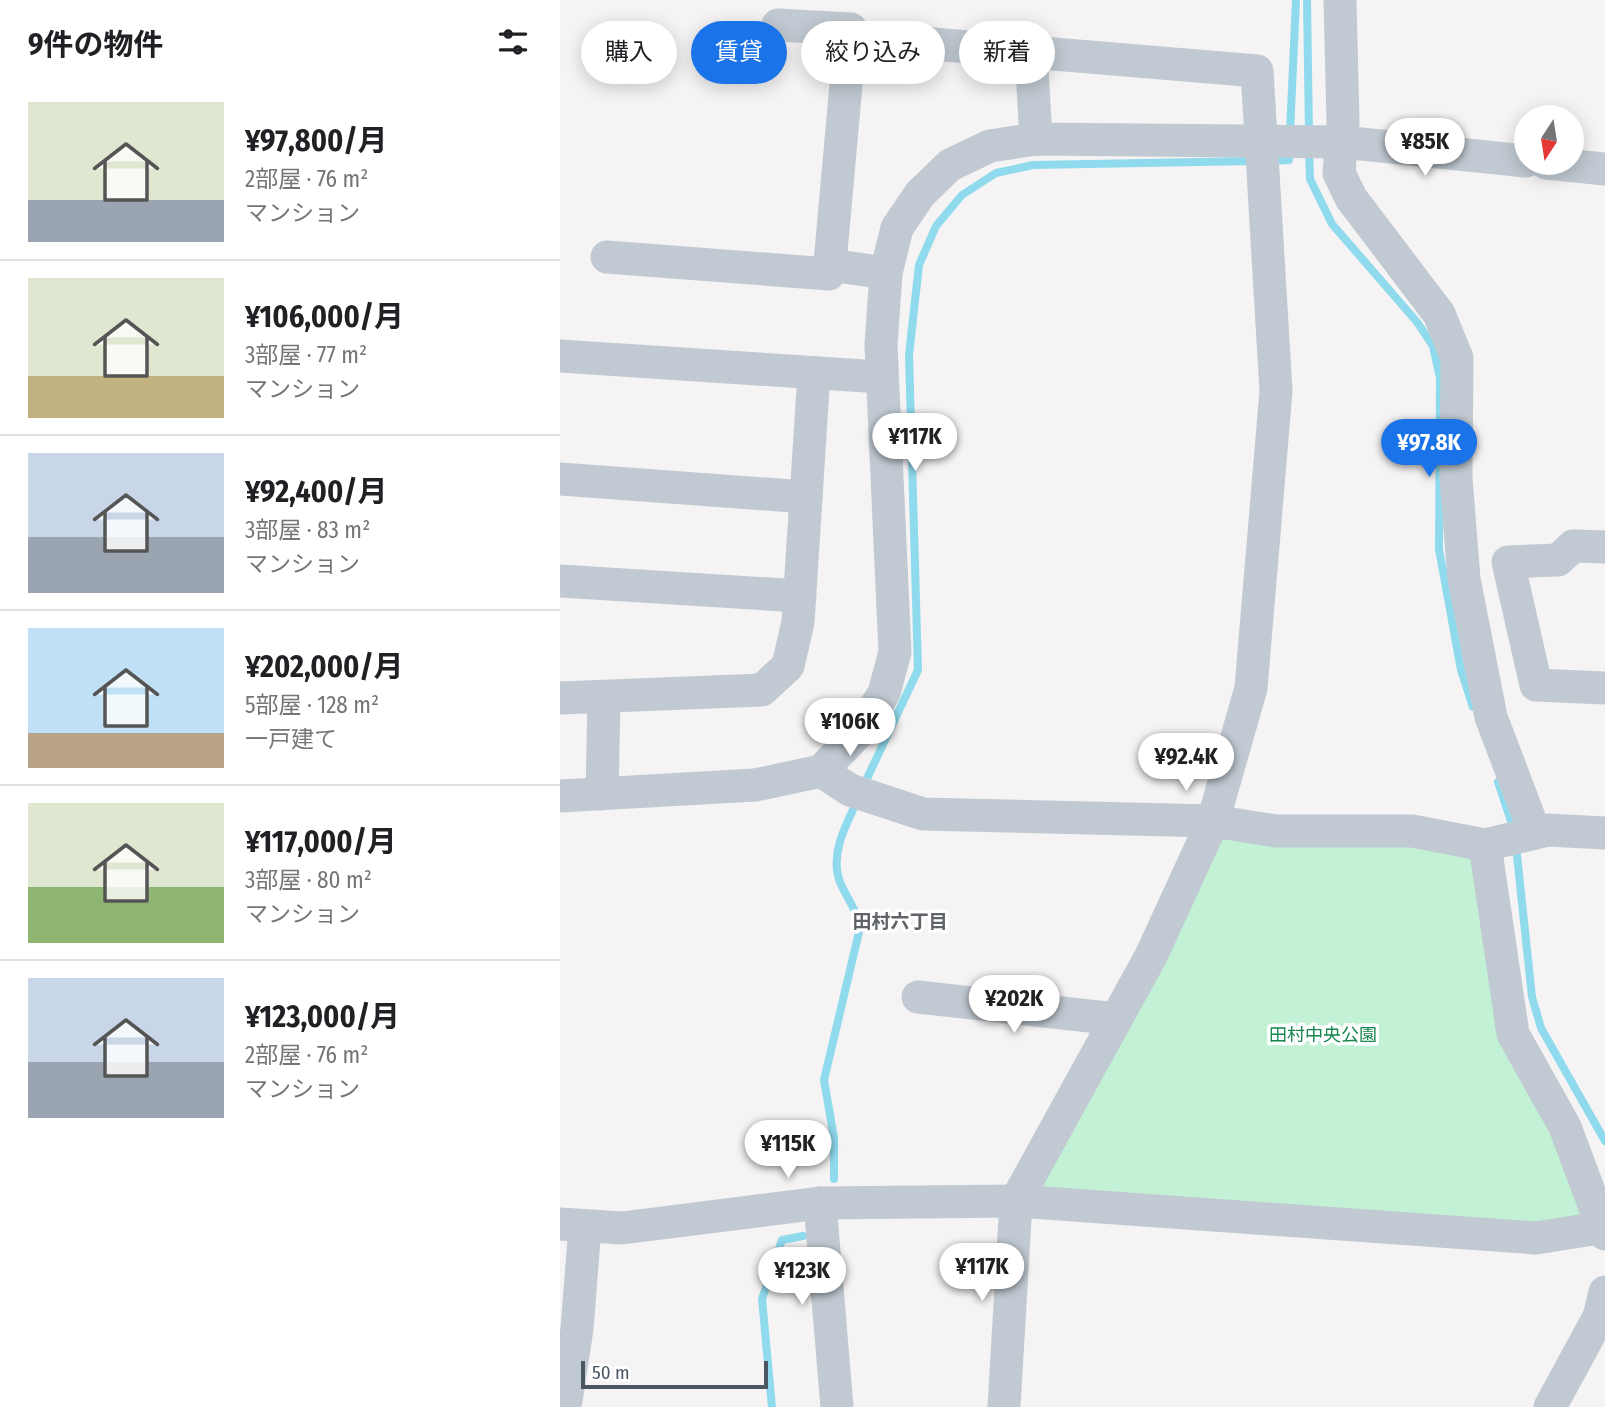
<!DOCTYPE html>
<html lang="ja">
<head>
<meta charset="utf-8">
<style>
	:root { --surface:#fff; --page:#f6f6f6; --text:#202124; --muted:#757577; --line:#e0e0e0; --accent:#1a73e8 }
	body { margin:0; font-family:"Fira Sans Condensed","Noto Sans JP",sans-serif; background:var(--page); color:var(--text); height:100vh; display:flex; flex-direction:column; font-size:26px; white-space:nowrap }
	* { box-sizing:border-box; margin:0 }
	p { font-size:23px; color:var(--muted) }
	.icon { flex:none; width:38px; height:38px; fill:none; stroke:currentColor; stroke-width:2; stroke-linecap:round; stroke-linejoin:round }
	.map { position:relative; flex:1; overflow:hidden }
	.side { display:flex; flex-direction:column; background:var(--surface); width:560px }
	.side>* { flex:none }
	.guide { position:absolute; left:21px; top:21px; width:665px; height:63px; display:flex; gap:14px }
	.needle { width:46px; rotate:192deg }
	.tools { position:absolute; left:954px; top:105px; display:grid; gap:14px }
	.tools a { display:grid; place-items:center; width:70px; height:70px; border-radius:50%; background:var(--surface); box-shadow:0 4px 18px #0003; font-size:35px }
	.scale { position:absolute; left:21px; bottom:18px; width:187px; box-sizing:border-box; padding-left:7px; border:4px solid #4a5661; border-top:0; font-size:19px; line-height:24px; white-space:nowrap; color:#4a5661; -webkit-text-stroke:5px #fff; paint-order:stroke }
	.price { position:absolute; translate:-50% -60px; padding:0 16px; border-radius:24px; background:#fff; color:#222; font-size:23px; line-height:46px; filter:drop-shadow(0 2px 4px #0008) }
	.price::after { content:''; position:absolute; left:50%; top:42px; width:21px; height:16px; margin-left:-10px; background:inherit; clip-path:polygon(0 0,100% 0,50% 100%) }
	.price.selected { background:var(--accent); color:#fff }
	ul { padding:0; list-style:none }
	li { display:flex; align-items:center; gap:21px; height:175px; padding:0 28px }
	li+li { border-top:2px solid var(--line) }
	li span { display:grid; place-items:center; flex:none; width:196px; height:140px; border-radius:0px; color:#555 }
	li>.icon { margin-inline-start:auto }
	span .icon { width:84px; height:84px; fill:#fffc; stroke-width:1 }
	li b { font-size:30px }
	h2 { display:flex; justify-content:space-between; align-items:center; height:84px; padding:0 28px; font-size:30px }
	.pill { padding:0 24px; border-radius:32px; background:var(--surface); box-shadow:0 4px 18px #0003; font-size:24px; line-height:63px }
	.pill.selected { background:var(--accent); color:#fff }
	main { display:flex; flex:1; min-height:0 }
	.map>svg:first-child { display:block }
	.green { fill:#c3f1d5 }
	.lines { fill:none; stroke-linecap:round; stroke-linejoin:round }
	.stream { stroke:#90daee; stroke-width:8 }
	.minor { stroke:#c1cad2; stroke-width:33 }
	.labels { text-anchor:middle; stroke-width:7; stroke-linejoin:round; paint-order:stroke }
	.park-label { font-size:18px; fill:#17864f; stroke:#fff }
	.neighbourhood-label { font-size:19px; font-weight:bold; fill:#5f6368; stroke:#fff }
</style>
</head>
<body>
<main>
<section class="side">
<h2>9件の物件<svg class="icon" aria-label="filters" viewBox="0 0 24 24"><path d="M4 7h16M4 17h16"/><circle cx="9" cy="7" r="2"/><circle cx="15" cy="17" r="2"/></svg></h2>
<ul>
<li><span style="background:linear-gradient(#dfe7d0 70%,#9aa5b1 0)"><svg class="icon" aria-label="home" viewBox="0 0 24 24"><path d="M3 11l9-7 9 7M6 9v11h12V9"/></svg></span><div><b>¥97,800/月</b><p>2部屋 · 76 m²</p><p>マンション</p></div></li>
<li><span style="background:linear-gradient(#dfe7d0 70%,#c2b280 0)"><svg class="icon" aria-label="home" viewBox="0 0 24 24"><path d="M3 11l9-7 9 7M6 9v11h12V9"/></svg></span><div><b>¥106,000/月</b><p>3部屋 · 77 m²</p><p>マンション</p></div></li>
<li><span style="background:linear-gradient(#c9d6e8 60%,#9aa5b1 0)"><svg class="icon" aria-label="home" viewBox="0 0 24 24"><path d="M3 11l9-7 9 7M6 9v11h12V9"/></svg></span><div><b>¥92,400/月</b><p>3部屋 · 83 m²</p><p>マンション</p></div></li>
<li><span style="background:linear-gradient(#bfe0f5 75%,#b9a48a 0)"><svg class="icon" aria-label="home" viewBox="0 0 24 24"><path d="M3 11l9-7 9 7M6 9v11h12V9"/></svg></span><div><b>¥202,000/月</b><p>5部屋 · 128 m²</p><p>一戸建て</p></div></li>
<li><span style="background:linear-gradient(#dfe7d0 60%,#8fb573 0)"><svg class="icon" aria-label="home" viewBox="0 0 24 24"><path d="M3 11l9-7 9 7M6 9v11h12V9"/></svg></span><div><b>¥117,000/月</b><p>3部屋 · 80 m²</p><p>マンション</p></div></li>
<li><span style="background:linear-gradient(#c9d6e8 60%,#9aa5b1 0)"><svg class="icon" aria-label="home" viewBox="0 0 24 24"><path d="M3 11l9-7 9 7M6 9v11h12V9"/></svg></span><div><b>¥123,000/月</b><p>2部屋 · 76 m²</p><p>マンション</p></div></li>
</ul>
</section>
<div class="map">
<svg width="1045" height="1407" viewBox="0 0 1045 1407">
	<rect width="100%" height="100%" fill="#f5f3f3"/>
	<path class="green" d="M 660,832 L 852,840 L 917,852 L 943,1036 L 1031,1220 L 975,1228 L 471,1196 Z"/>
	<g class="lines">
		<g class="stream">
			<path d="M 747,0 L 749,134"/>
			<path d="M 730,133 L 736,0"/>
			<path d="M 749,150 L 750,179 L 772,224 L 857,322 L 873,346 L 880,378 L 879,549 L 901,670 L 913,707"/>
			<path d="M 711,161 L 729,160 L 730,150"/>
			<path d="M 938,782 L 954,830"/>
			<path d="M 303,787 L 358,670 L 349,355 L 359,265 L 376,226 L 402,195 L 436,173 L 473,165 L 694,161"/>
			<path d="M 956,846 L 972,997 L 981,1028 L 1045,1141"/>
			<path d="M 274,1179 L 274,1138 L 264,1080 L 299,932 C 296,904 289,904 280,882 C 269,854 287,823 298,799"/>
			<path d="M 212,1407 L 202,1299 L 222,1240 L 243,1236"/>
		</g>
		<g class="minor">
			<path d="M 780,0 L 783,122 L 779,173 L 791,198 L 879,314 L 897,358 L 896,478 L 904,579 L 931,717 L 975,833"/>
			<path d="M 289,37 L 697,71 L 716,391 L 691,688 L 653,821 L 591,956 L 456,1201 L 444,1407"/>
			<path d="M 471,52 L 476,139"/>
			<path d="M 986,163 L 1045,169"/>
			<path d="M 47,257 L 269,274 L 291,29 L 218,25"/>
			<path d="M 270,265 L 326,273"/>
			<path d="M 0,356 L 321,377"/>
			<path d="M 0,479 L 246,497"/>
			<path d="M 1045,547 L 1013,546 L 998,560 L 948,562 L 976,685 L 1045,688"/>
			<path d="M 0,581 L 240,596"/>
			<path d="M 0,698 L 202,690 L 228,666 L 238,622 L 254,373"/>
			<path d="M 261,771 L 290,790 L 363,814 L 653,821 L 716,831 L 852,831 L 925,845 L 988,830 L 1045,833"/>
			<path d="M 42,794 L 44,698"/>
			<path d="M 0,796 L 195,785 L 261,771 L 300,731 L 324,693 L 335,652 L 321,345 L 326,273 L 337,228 L 360,194 L 390,165 L 430,146 L 476,139 L 782,142 L 966,161"/>
			<path d="M 925,845 L 953,1034 L 1005,1127 L 1045,1234"/>
			<path d="M 358,997 L 556,1019"/>
			<path d="M 260,1203 L 277,1407"/>
			<path d="M 0,1224 L 62,1228 L 260,1203 L 456,1201 L 976,1238 L 1045,1227"/>
			<path d="M 5,1407 L 17,1329 L 25,1226"/>
			<path d="M 990,1407 L 1039,1317 L 1045,1292"/>
		</g>
	</g>
	<g class="labels">
		<g class="park-label">
			<text x="763" y="1041">田村中央公園</text>
		</g>
		<g class="neighbourhood-label">
			<text x="340" y="928">田村六丁目</text>
		</g>
	</g>
</svg>
<div class="tools">
<a><svg class="needle" viewBox="-14 -14 28 28"><path d="M0-13l5 13h-10z" fill="#e53935"/><path d="M0 13l5-13h-10z" fill="#757577"/></svg></a>
</div>
<div class="scale">50 m</div>
<b class="price" style="left:865px;top:178px">¥85K</b>
<b class="price" style="left:355px;top:473px">¥117K</b>
<b class="price selected" style="left:869px;top:479px">¥97.8K</b>
<b class="price" style="left:290px;top:758px">¥106K</b>
<b class="price" style="left:626px;top:793px">¥92.4K</b>
<b class="price" style="left:454px;top:1035px">¥202K</b>
<b class="price" style="left:228px;top:1180px">¥115K</b>
<b class="price" style="left:422px;top:1303px">¥117K</b>
<b class="price" style="left:242px;top:1307px">¥123K</b>
<div class="guide">
<a class="pill">購入</a>
<a class="pill selected">賃貸</a>
<a class="pill">絞り込み</a>
<a class="pill">新着</a>
</div>
</div>
</main>
</body>
</html>
